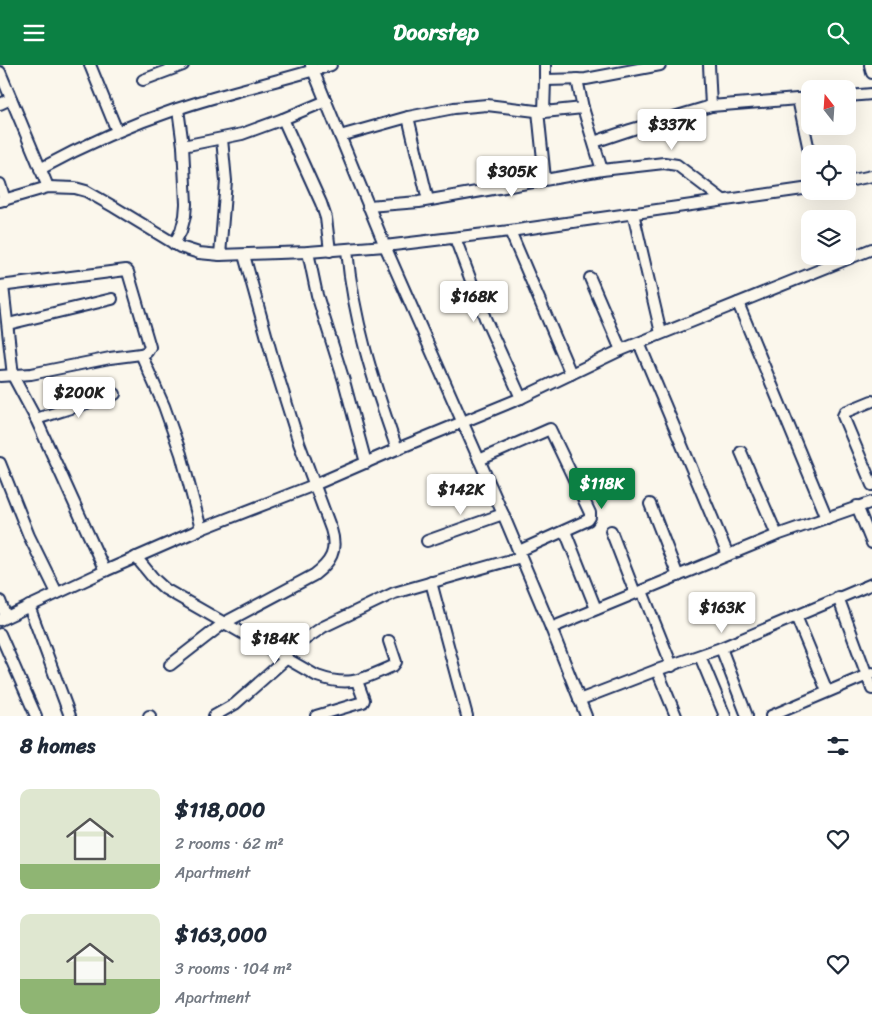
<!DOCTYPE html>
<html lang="en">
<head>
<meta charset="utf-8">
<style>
	:root { --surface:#fff; --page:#f6f6f7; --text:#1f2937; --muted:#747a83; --accent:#0b8043 }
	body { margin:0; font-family:Sriracha,sans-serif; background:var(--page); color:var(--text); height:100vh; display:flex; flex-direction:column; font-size:19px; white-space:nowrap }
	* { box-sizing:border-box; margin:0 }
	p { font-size:16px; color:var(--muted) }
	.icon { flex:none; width:28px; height:28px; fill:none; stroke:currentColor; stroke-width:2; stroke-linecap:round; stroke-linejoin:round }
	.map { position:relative; height:651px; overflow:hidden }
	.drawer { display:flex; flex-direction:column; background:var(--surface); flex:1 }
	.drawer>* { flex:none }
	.needle { width:32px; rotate:343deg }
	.fabs { position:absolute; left:801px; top:15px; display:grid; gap:10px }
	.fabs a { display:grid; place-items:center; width:55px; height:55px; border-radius:10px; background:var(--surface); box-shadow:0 5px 20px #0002; font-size:25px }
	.price { position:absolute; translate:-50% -42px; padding:0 11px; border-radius:5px; background:#fff; color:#222; font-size:16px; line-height:32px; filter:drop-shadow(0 1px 2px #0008) }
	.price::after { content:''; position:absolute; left:50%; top:30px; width:15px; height:11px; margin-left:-8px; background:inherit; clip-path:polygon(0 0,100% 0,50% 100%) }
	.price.current { background:var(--accent); color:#fff }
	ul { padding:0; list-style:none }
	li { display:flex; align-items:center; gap:15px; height:125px; padding:0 20px }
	li span { display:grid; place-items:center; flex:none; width:140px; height:100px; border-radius:10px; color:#555 }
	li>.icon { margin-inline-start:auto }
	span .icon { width:60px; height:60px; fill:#fffc; stroke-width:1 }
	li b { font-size:21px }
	h2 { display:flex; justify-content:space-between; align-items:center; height:60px; padding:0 20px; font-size:21px }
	header { display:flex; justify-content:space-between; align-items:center; height:65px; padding:0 20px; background:var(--accent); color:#fff; font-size:22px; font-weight:700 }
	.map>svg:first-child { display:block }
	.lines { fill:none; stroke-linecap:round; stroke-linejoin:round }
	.minor-casing { stroke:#1b2f5e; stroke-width:14 }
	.minor { stroke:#fbf7ec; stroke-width:10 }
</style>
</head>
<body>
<header><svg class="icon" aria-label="menu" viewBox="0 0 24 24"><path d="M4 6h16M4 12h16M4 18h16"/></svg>Doorstep<svg class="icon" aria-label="search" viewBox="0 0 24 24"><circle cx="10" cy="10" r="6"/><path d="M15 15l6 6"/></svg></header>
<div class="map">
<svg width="872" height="651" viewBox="0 0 872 651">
	<rect width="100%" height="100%" fill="#fbf7ec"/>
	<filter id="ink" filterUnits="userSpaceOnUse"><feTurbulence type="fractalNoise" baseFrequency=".02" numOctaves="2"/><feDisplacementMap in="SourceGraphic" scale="10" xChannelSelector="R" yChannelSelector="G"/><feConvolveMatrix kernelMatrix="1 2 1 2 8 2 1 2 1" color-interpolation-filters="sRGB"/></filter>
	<g filter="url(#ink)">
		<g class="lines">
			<g class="minor-casing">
				<g id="minor">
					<path d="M 90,0 L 117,66"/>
					<path d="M 311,0 L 385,181 L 503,449 L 551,563 L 586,651"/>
					<path d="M 545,0 L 545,15 L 586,14 L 660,0"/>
					<path d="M 709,0 L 711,41"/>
					<path d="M 870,0 L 872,8"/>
					<path d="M 0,7 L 48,122"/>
					<path d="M 143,15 L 183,0"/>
					<path d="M 848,31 L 872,29"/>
					<path d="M 798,34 L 810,90"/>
					<path d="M 0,39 L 11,34"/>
					<path d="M 538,46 L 545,114"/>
					<path d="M 544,47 L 545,15"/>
					<path d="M 408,52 L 428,135"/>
					<path d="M 283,54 L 321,138 L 326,153 L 330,186"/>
					<path d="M 340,71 L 408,52 L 454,43 L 487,40 L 544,47 L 583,43"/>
					<path d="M 594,77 L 630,65 L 711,41 L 810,33"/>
					<path d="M 183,81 L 242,69 L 283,54 L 326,36"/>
					<path d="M 40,104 C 84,80 129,60 177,44 C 227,27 280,16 331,0"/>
					<path d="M 602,105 L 664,98 L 677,100 L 723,135"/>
					<path d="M 848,116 L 872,111"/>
					<path d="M 0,119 L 5,135"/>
					<path d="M 0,136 L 48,122 L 75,123 L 86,126 L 114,142 L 180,182 L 199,188 L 220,190 L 308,187 L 385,181 L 510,166 L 810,123"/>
					<path d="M 368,141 L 419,137 L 602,105 L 583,43 L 577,14"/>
					<path d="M 633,148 L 661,268"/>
					<path d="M 510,166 L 571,309"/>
					<path d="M 455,173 L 485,253 L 521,333"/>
					<path d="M 174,179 L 181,166 L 185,151 L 186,139 L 183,81 L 178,44"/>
					<path d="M 347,185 C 353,254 374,319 397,384"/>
					<path d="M 308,187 L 317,230 L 344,316 L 366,398"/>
					<path d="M 220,190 L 226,116 L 222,74"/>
					<path d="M 590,213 L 621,285"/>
					<path d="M 0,221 L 126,205 L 128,207 L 150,282 L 147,287 L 141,289 L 110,293 L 31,309 L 0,311"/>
					<path d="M 3,221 L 13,311 L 36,354 L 105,506"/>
					<path d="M 738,238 L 827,453"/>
					<path d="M 8,259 L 112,234"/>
					<path d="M 639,278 L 728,490"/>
					<path d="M 141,289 L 164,341 L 181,389 L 201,464"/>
					<path d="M 872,336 L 845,347 L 843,351 L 872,420"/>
					<path d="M 36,354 L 115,329"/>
					<path d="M 741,387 L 777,470"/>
					<path d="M 479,395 L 550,364 L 590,448 L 590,452 L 588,455 L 519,486"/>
					<path d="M 0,398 L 29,471 L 57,528"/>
					<path d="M 650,439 L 678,511"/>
					<path d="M 857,441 L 872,478"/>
					<path d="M 565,466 L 596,544"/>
					<path d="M 611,466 L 635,528"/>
					<path d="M 427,476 L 503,449"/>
					<path d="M 136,492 L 154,514 L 165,524 L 317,611 C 351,623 362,614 393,601 L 396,597 L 389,576"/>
					<path d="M 431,517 L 467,651"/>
					<path d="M 642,526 L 672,601"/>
					<path d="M 838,532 L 872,624"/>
					<path d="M 0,536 L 6,552"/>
					<path d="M 29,541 L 70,651"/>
					<path d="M 796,551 L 827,626"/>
					<path d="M 0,555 L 105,506 L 201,464 L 314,420 L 397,384 L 521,333 L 621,285 L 872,184"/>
					<path d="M 551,563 L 777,470 L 872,437"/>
					<path d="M 0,569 L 36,651"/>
					<path d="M 721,583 L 747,651"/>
					<path d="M 282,590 L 323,562 L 394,528 L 521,492"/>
					<path d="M 700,591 L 725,651"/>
					<path d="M 170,600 L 224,558 L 314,510 C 331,497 338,486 331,464 L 299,378 L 274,298 L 244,190"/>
					<path d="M 657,605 L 676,651"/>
					<path d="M 579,635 L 657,605 L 721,583 L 872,519"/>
					<path d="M 149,651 L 150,651"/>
					<path d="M 214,651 L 235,639 L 287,593"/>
					<path d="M 316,651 L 363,637 L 364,635 L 357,616"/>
					<path d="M 771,651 L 872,608"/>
				</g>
			</g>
			<use href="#minor" class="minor"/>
		</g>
	</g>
</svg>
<div class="fabs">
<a><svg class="needle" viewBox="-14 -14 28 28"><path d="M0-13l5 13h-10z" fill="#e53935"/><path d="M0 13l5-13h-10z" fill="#747a83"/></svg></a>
<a><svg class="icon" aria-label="locate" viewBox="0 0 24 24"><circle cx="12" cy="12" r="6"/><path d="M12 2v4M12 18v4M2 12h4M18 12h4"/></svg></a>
<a><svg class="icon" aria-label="layers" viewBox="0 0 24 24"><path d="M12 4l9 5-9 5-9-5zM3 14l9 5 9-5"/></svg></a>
</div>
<b class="price" style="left:672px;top:86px">$337K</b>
<b class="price" style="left:512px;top:133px">$305K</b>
<b class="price" style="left:474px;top:258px">$168K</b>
<b class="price" style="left:79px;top:354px">$200K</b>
<b class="price current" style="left:602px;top:445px">$118K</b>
<b class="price" style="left:461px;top:451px">$142K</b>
<b class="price" style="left:722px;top:569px">$163K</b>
<b class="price" style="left:275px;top:600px">$184K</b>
</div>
<section class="drawer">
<h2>8 homes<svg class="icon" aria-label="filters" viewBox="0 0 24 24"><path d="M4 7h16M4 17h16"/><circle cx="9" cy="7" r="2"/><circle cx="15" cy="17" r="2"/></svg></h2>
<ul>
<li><span style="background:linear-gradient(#dfe7d0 75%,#8fb573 0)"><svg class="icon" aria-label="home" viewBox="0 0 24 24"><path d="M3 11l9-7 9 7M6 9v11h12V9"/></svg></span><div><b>$118,000</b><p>2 rooms · 62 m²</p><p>Apartment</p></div><svg class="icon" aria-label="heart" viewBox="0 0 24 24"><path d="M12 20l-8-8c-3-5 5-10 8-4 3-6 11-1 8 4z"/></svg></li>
<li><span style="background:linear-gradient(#dfe7d0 65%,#8fb573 0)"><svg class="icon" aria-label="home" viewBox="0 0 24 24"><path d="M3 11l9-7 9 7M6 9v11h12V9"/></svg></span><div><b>$163,000</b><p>3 rooms · 104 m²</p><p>Apartment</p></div><svg class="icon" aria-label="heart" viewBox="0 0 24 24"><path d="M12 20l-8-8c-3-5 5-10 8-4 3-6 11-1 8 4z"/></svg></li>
</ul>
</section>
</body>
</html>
